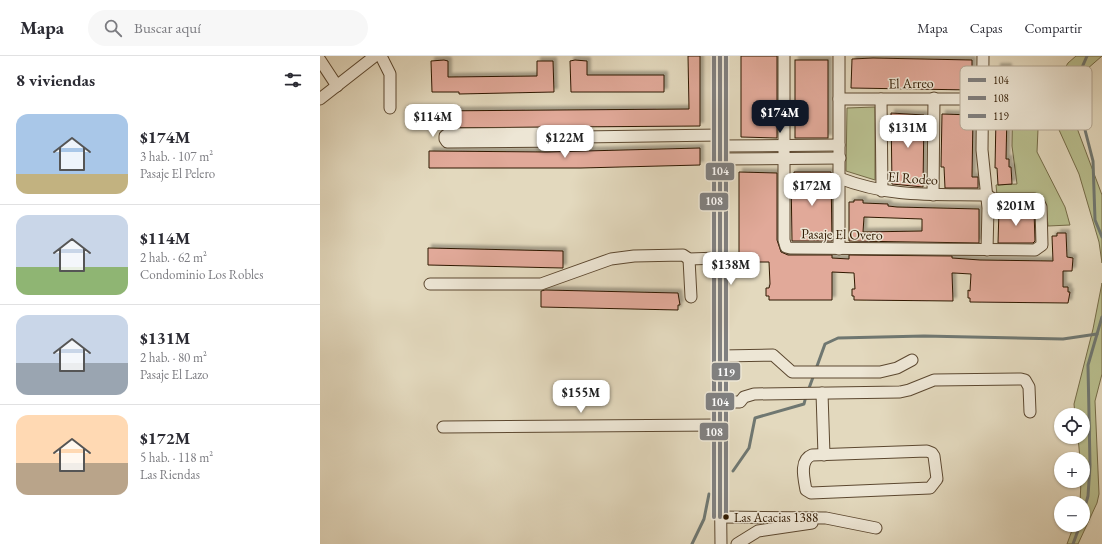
<!DOCTYPE html>
<html lang="es">
<head>
<meta charset="utf-8">
<style>
	:root { --surface:#fff; --page:#f7f7f7; --text:#2b2b33; --muted:#7c7c81; --line:#e1e1e2; --accent:#111827 }
	body { margin:0; font-family:"EB Garamond",serif; background:var(--page); color:var(--text); height:100vh; display:flex; flex-direction:column; font-size:15px; white-space:nowrap }
	* { box-sizing:border-box; margin:0 }
	p { font-size:13px; color:var(--muted) }
	.icon { flex:none; width:22px; height:22px; fill:none; stroke:currentColor; stroke-width:2; stroke-linecap:round; stroke-linejoin:round }
	.map { position:relative; flex:1; overflow:hidden }
	.sheet { display:flex; flex-direction:column; background:var(--surface); width:320px }
	.sheet>* { flex:none }
	.fabs { position:absolute; left:734px; top:352px; display:grid; gap:8px }
	.fabs a { display:grid; place-items:center; width:36px; height:36px; border-radius:50%; background:var(--surface); box-shadow:0 1px 3px #0004; font-size:20px }
	.price { position:absolute; translate:-50% -34px; padding:0 9px; border-radius:8px; background:#fff; color:#222; font-size:13px; line-height:26px; filter:drop-shadow(0 1px 2px #0008) }
	.price::after { content:''; position:absolute; left:50%; top:24px; width:12px; height:9px; margin-left:-6px; background:inherit; clip-path:polygon(0 0,100% 0,50% 100%) }
	.price.active { background:var(--accent); color:#fff }
	ul { padding:0; list-style:none }
	li { display:flex; align-items:center; gap:12px; height:100px; padding:0 16px }
	li+li { border-top:1px solid var(--line) }
	li span { display:grid; place-items:center; flex:none; width:112px; height:80px; border-radius:12px; color:#555 }
	li>.icon { margin-inline-start:auto }
	span .icon { width:48px; height:48px; fill:#fffc; stroke-width:1 }
	li b { font-size:17px }
	h2 { display:flex; justify-content:space-between; align-items:center; height:48px; padding:0 16px; font-size:17px }
	header { display:flex; align-items:center; gap:24px; box-sizing:border-box; height:56px; padding:0 20px; background:var(--surface); border-bottom:1px solid var(--line) }
	header strong { font-size:19px }
	nav { display:flex; gap:22px; margin-inline-start:auto; font-size:14px }
	.search { width:280px; height:36px; background:var(--page); display:flex; align-items:center; gap:10px; box-sizing:border-box; padding:0 14px; border-radius:22px; color:var(--muted); font-size:15px }
	main { display:flex; flex:1; min-height:0 }
	.map>svg:first-child { display:block }
	.green { fill:#b8be8e; stroke:#746b47 }
	.lines { fill:none; stroke-linecap:round; stroke-linejoin:round }
	.stream { stroke:#6f7771; stroke-width:3 }
	.building { fill:#e1a999; stroke:#2f1800; fill-rule:evenodd; filter:url(#shadow) }
	.minor-casing { stroke:#5c4830; stroke-width:13 }
	.minor { stroke:#ede6d5; stroke-width:11 }
	.bus-1-casing { stroke:#ede6d5; stroke-width:7 }
	.bus-2-casing { stroke:#ede6d5; stroke-width:7 }
	.bus-3-casing { stroke:#ede6d5; stroke-width:7 }
	.bus-1 { stroke:#808080; stroke-width:4 }
	.bus-2 { stroke:#808080; stroke-width:4 }
	.bus-3 { stroke:#808080; stroke-width:4 }
	.bus-dot { fill:#2f1800; stroke:#ede6d5; stroke-width:1.5 }
	.labels { text-anchor:middle; stroke-width:3; stroke-linejoin:round; paint-order:stroke }
	.bus-label { font-size:13px; fill:#2f1800; stroke:#ede6d5; text-anchor:start }
	.street-label { font-size:14px; fill:#2f1800; stroke:#ede6d5 }
	.key { fill:#ede6d5; stroke:#b4a895; stroke-width:1 }
	.key-label { font-size:11px; fill:#2f1800 }
	.line-badge { stroke:#ede6d5; stroke-width:1.5 }
	.badge-label { font-size:11px; text-anchor:middle; font-weight:bold; fill:#fff }
</style>
</head>
<body>
<header>
<strong>Mapa</strong>
<div class="search"><svg class="icon" aria-label="search" viewBox="0 0 24 24"><circle cx="10" cy="10" r="6"/><path d="M15 15l6 6"/></svg>Buscar aquí</div>
<nav><a>Mapa</a><a>Capas</a><a>Compartir</a></nav>
</header>
<main>
<section class="sheet">
<h2>8 viviendas<svg class="icon" aria-label="filters" viewBox="0 0 24 24"><path d="M4 7h16M4 17h16"/><circle cx="9" cy="7" r="2"/><circle cx="15" cy="17" r="2"/></svg></h2>
<ul>
<li><span style="background:linear-gradient(#a9c7e8 75%,#c2b280 0)"><svg class="icon" aria-label="home" viewBox="0 0 24 24"><path d="M3 11l9-7 9 7M6 9v11h12V9"/></svg></span><div><b>$174M</b><p>3 hab. · 107 m²</p><p>Pasaje El Pelero</p></div></li>
<li><span style="background:linear-gradient(#c9d6e8 65%,#8fb573 0)"><svg class="icon" aria-label="home" viewBox="0 0 24 24"><path d="M3 11l9-7 9 7M6 9v11h12V9"/></svg></span><div><b>$114M</b><p>2 hab. · 62 m²</p><p>Condominio Los Robles</p></div></li>
<li><span style="background:linear-gradient(#c9d6e8 60%,#9aa5b1 0)"><svg class="icon" aria-label="home" viewBox="0 0 24 24"><path d="M3 11l9-7 9 7M6 9v11h12V9"/></svg></span><div><b>$131M</b><p>2 hab. · 80 m²</p><p>Pasaje El Lazo</p></div></li>
<li><span style="background:linear-gradient(#ffd9b3 60%,#b9a48a 0)"><svg class="icon" aria-label="home" viewBox="0 0 24 24"><path d="M3 11l9-7 9 7M6 9v11h12V9"/></svg></span><div><b>$172M</b><p>5 hab. · 118 m²</p><p>Las Riendas</p></div></li>
</ul>
</section>
<div class="map">
<svg width="782" height="488" viewBox="0 0 782 488">
	<defs>
		<filter id="shadow"><feDropShadow dx="3.5" dy="-3.5" stdDeviation="1" flood-color="#0004"/></filter>
	</defs>
	<rect width="100%" height="100%" fill="#e3d9be"/>
	<filter id="stains"><feTurbulence type="fractalNoise" baseFrequency=".005" numOctaves="4"/><feColorMatrix values="0 0 0 0 .2 0 0 0 0 .09 0 0 0 0 .02 0 0 0 .5 -.17"/></filter>
	<radialGradient id="worn" r=".72"><stop offset=".6" stop-color="#630" stop-opacity="0"/><stop offset="1" stop-color="#630" stop-opacity=".3"/></radialGradient>
	<g class="green">
		<path d="M 756,0 L 782,0 L 759,20 L 751,39 L 754,64 L 782,139 L 782,207 L 779,186 L 759,118 L 735,65 L 733,32 L 748,7 Z"/>
		<path d="M 693,26 L 720,28 L 717,96 L 745,151 L 750,169 L 728,170 L 726,149 L 677,139 L 676,129 L 697,128 L 692,90 Z"/>
		<path d="M 555,51 L 555,124 L 526,115 L 527,52 Z"/>
		<path d="M 782,227 L 782,318 L 775,345 L 779,438 L 777,447 L 758,488 L 747,488 L 754,469 L 763,469 L 763,447 L 760,447 L 761,425 L 763,425 L 763,403 L 760,403 L 758,381 L 763,381 L 763,359 L 755,359 L 754,348 L 773,273 Z"/>
	</g>
	<g class="lines">
		<g class="stream">
			<path d="M 767,0 L 757,23 L 757,39 L 758,55 L 764,70 L 773,105 L 775,164 L 782,181"/>
			<path d="M 488,335 L 505,288 L 518,282 L 604,280 L 743,283 L 777,278"/>
			<path d="M 413,415 L 429,392 L 435,362 L 484,348 L 486,340"/>
			<path d="M 763,458 L 768,440 L 770,409 L 768,309 L 782,261"/>
			<path d="M 372,488 L 384,463 L 389,438"/>
			<path d="M 753,488 L 760,469"/>
		</g>
	</g>
	<g class="building">
		<path d="M 368,0 L 380,0 L 380,70 L 108,72 L 108,55 L 369,53 Z"/>
		<path d="M 421,0 L 457,0 L 457,82 L 421,81 Z"/>
		<path d="M 553,2 L 652,4 L 652,34 L 531,32 L 532,3 Z"/>
		<path d="M 124,4 L 128,5 L 128,21 L 217,20 L 217,5 L 233,5 L 234,36 L 139,38 L 139,36 L 112,36 L 111,5 Z"/>
		<path d="M 255,4 L 267,5 L 267,19 L 344,19 L 344,36 L 251,36 L 250,5 Z"/>
		<rect x="475" y="4" width="33" height="78"/>
		<path d="M 677,11 L 688,11 L 686,103 L 689,103 L 689,111 L 691,111 L 692,128 L 678,129 L 677,112 L 675,112 Z"/>
		<path d="M 571,57 L 604,59 L 603,131 L 572,128 Z"/>
		<path d="M 622,58 L 653,59 L 652,121 L 658,121 L 658,132 L 625,132 L 624,111 L 621,111 Z"/>
		<path d="M 380,92 L 380,109 L 261,112 L 109,112 L 109,95 L 227,96 Z"/>
		<path d="M 419,116 L 457,117 L 457,184 L 461,196 L 468,199 L 512,199 L 512,202 L 529,203 L 529,199 L 632,200 L 632,202 L 660,204 L 733,205 L 732,180 L 737,180 L 737,177 L 746,177 L 747,201 L 753,202 L 752,215 L 743,215 L 743,231 L 748,231 L 748,236 L 750,236 L 748,247 L 650,246 L 650,242 L 648,242 L 648,234 L 650,235 L 651,218 L 634,217 L 632,217 L 633,245 L 534,244 L 534,240 L 532,240 L 532,233 L 535,233 L 534,217 L 512,216 L 512,244 L 449,244 L 449,240 L 446,240 L 446,232 L 449,232 L 450,228 L 449,206 L 433,206 L 433,216 L 419,216 Z"/>
		<path d="M 474,116 L 511,116 L 512,185 L 472,185 L 471,118 L 474,118 Z"/>
		<path d="M 534,144 L 543,144 L 543,147 L 568,148 L 568,150 L 577,151 L 659,153 L 659,187 L 529,185 L 529,146 L 534,146 ZM 544,161 L 602,163 L 602,175 L 543,176 Z"/>
		<path d="M 679,154 L 714,155 L 715,185 L 713,187 L 678,187 Z"/>
		<path d="M 108,192 L 243,195 L 243,212 L 108,209 Z"/>
		<path d="M 225,234 L 358,237 L 360,249 L 358,249 L 358,254 L 221,251 L 221,235 Z"/>
	</g>
	<g class="lines">
		<g class="minor-casing">
			<g id="minor">
				<path d="M 61,0 L 70,18 L 70,52"/>
				<path d="M 400,0 C 401,163 399,325 401,488"/>
				<path d="M 464,0 L 464,184 L 466,191 L 470,192 L 715,194 L 722,189 L 721,151 L 719,147 L 714,143 L 673,143 L 667,139 C 611,138 572,142 519,122"/>
				<path d="M 519,0 L 519,193"/>
				<path d="M 663,0 L 662,94 L 668,152 L 667,194"/>
				<path d="M 0,4 L 17,30"/>
				<path d="M 0,43 L 55,0"/>
				<path d="M 519,43 L 663,43"/>
				<path d="M 561,43 L 562,135"/>
				<path d="M 261,81 L 251,85 L 127,86 L 125,83 L 125,80 L 128,78 L 250,77 L 261,81 L 400,79"/>
				<path d="M 400,90 L 519,89"/>
				<path d="M 400,103 L 520,102"/>
				<path d="M 613,139 L 614,42"/>
				<path d="M 369,203 L 371,241"/>
				<path d="M 110,228 L 221,228 L 291,203 L 314,200 L 363,199 L 369,203 L 399,202"/>
				<path d="M 401,300 L 453,299 L 472,316 L 560,316 L 577,312 L 592,304"/>
				<path d="M 502,337 L 504,399"/>
				<path d="M 400,346 L 420,346 L 424,341 L 434,338 L 580,336 L 589,334 L 614,324 L 701,323 L 705,324 L 709,331 L 710,356"/>
				<path d="M 123,371 L 399,369"/>
				<path d="M 607,395 L 612,397 L 614,400 L 617,423 L 610,432 L 491,437 L 486,434 C 484,423 479,404 492,399 Z"/>
				<path d="M 400,461 L 506,462 L 556,472"/>
				<path d="M 417,488 L 438,475 L 492,467"/>
			</g>
		</g>
		<use href="#minor" class="minor"/>
		<g class="bus-1-casing">
			<path id="bus-1" d="M 400,0 L 400,461"/>
		</g>
		<g class="bus-2-casing">
			<path id="bus-2" d="M 394,0 L 394,461"/>
		</g>
		<g class="bus-3-casing">
			<path id="bus-3" d="M 406,461 L 406,0"/>
		</g>
		<use href="#bus-1" class="bus-1"/>
		<use href="#bus-2" class="bus-2"/>
		<use href="#bus-3" class="bus-3"/>
	</g>
	<circle class="bus-dot" cx="406" cy="461" r="3.5"/>
	<g class="labels">
		<g class="bus-label">
			<text x="414" y="466">Las Acacias 1388</text>
		</g>
		<g class="street-label">
			<text transform="translate(591 27) rotate(-1)" y="5">El Arreo</text>
			<text transform="translate(593 122) rotate(4)" y="5">El Rodeo</text>
			<text transform="translate(522 178) rotate(1)" y="5">Pasaje El Overo</text>
		</g>
	</g>
	<rect x="640" y="10" width="132" height="64" rx="6" class="key"/>
	<rect x="648" y="22" width="18" height="4" fill="#808080"/>
	<rect x="648" y="40" width="18" height="4" fill="#808080"/>
	<rect x="648" y="58" width="18" height="4" fill="#808080"/>
	<g class="key-label">
		<text x="673" y="28">104</text>
		<text x="673" y="46">108</text>
		<text x="673" y="64">119</text>
	</g>
	<g class="line-badge">
		<rect x="385" y="106" width="30" height="19" rx="4" fill="#808080"/>
		<rect x="379" y="136" width="30" height="19" rx="4" fill="#808080"/>
		<rect x="391" y="306" width="30" height="19" rx="4" fill="#808080"/>
		<rect x="385" y="336" width="30" height="19" rx="4" fill="#808080"/>
		<rect x="379" y="366" width="30" height="19" rx="4" fill="#808080"/>
	</g>
	<g class="badge-label">
		<text x="400" y="119">104</text>
		<text x="394" y="149">108</text>
		<text x="406" y="320">119</text>
		<text x="400" y="350">104</text>
		<text x="394" y="380">108</text>
	</g>
	<rect width="100%" height="100%" filter="url(#stains)"/>
	<rect width="100%" height="100%" fill="url(#worn)"/>
</svg>
<div class="fabs">
<a><svg class="icon" aria-label="locate" viewBox="0 0 24 24"><circle cx="12" cy="12" r="6"/><path d="M12 2v4M12 18v4M2 12h4M18 12h4"/></svg></a>
<a>+</a>
<a>−</a>
</div>
<b class="price active" style="left:460px;top:78px">$174M</b>
<b class="price" style="left:113px;top:82px">$114M</b>
<b class="price" style="left:588px;top:93px">$131M</b>
<b class="price" style="left:245px;top:103px">$122M</b>
<b class="price" style="left:492px;top:151px">$172M</b>
<b class="price" style="left:696px;top:171px">$201M</b>
<b class="price" style="left:411px;top:230px">$138M</b>
<b class="price" style="left:261px;top:358px">$155M</b>
</div>
</main>
</body>
</html>
